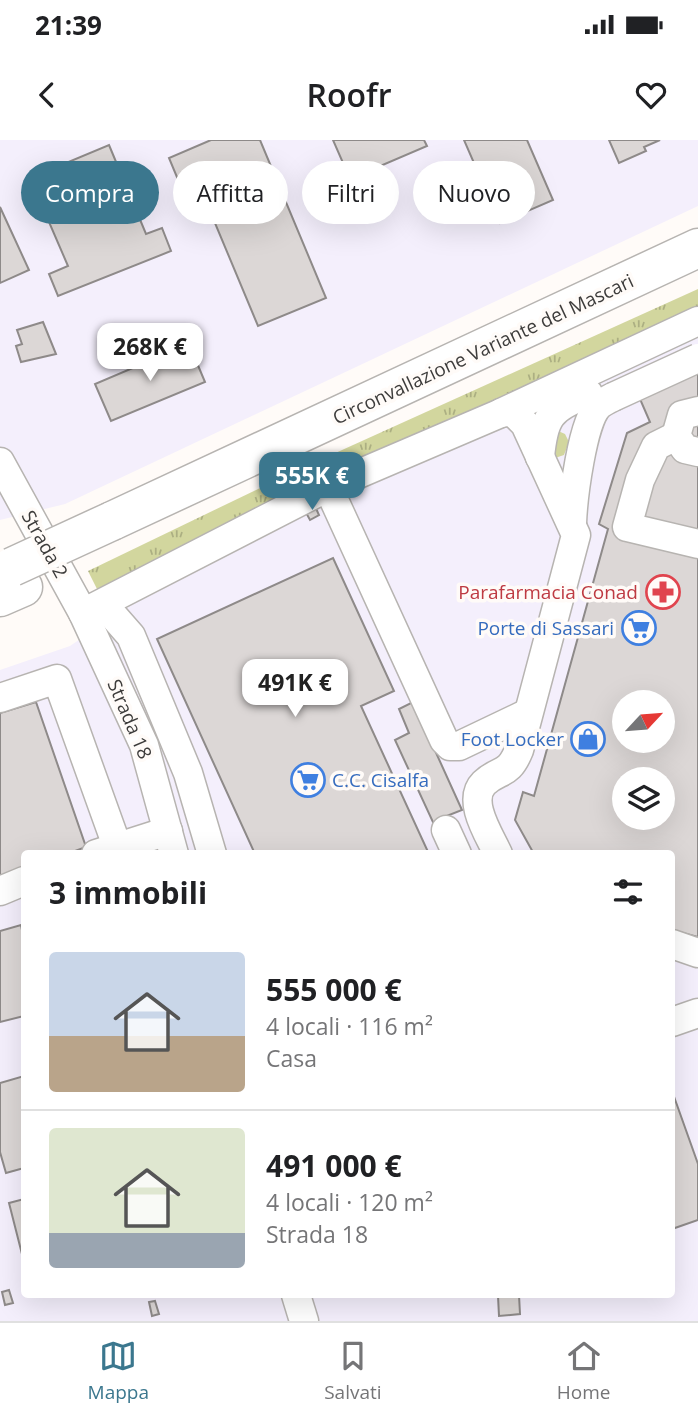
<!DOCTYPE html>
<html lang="it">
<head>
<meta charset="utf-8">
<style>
	:root { --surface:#fff; --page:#f6f6f6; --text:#202124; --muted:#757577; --line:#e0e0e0; --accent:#3b778e }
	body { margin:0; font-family:"Open Sans",sans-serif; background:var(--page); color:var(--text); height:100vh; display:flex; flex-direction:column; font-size:26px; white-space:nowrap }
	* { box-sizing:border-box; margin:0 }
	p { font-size:23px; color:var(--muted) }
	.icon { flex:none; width:38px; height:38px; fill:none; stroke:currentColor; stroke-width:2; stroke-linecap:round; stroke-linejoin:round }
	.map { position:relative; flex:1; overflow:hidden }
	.side { position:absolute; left:21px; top:710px; width:654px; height:448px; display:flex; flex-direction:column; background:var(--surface); border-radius:7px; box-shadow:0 7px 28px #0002 }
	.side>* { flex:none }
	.top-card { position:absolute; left:21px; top:21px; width:656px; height:63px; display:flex; gap:14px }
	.needle { width:46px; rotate:64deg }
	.tools { position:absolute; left:612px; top:550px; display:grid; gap:14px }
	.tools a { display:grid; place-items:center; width:63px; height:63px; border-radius:50%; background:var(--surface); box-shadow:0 7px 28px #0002; font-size:35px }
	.price { position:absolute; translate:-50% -60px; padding:0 16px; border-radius:14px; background:#fff; color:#222; font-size:23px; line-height:46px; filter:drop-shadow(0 2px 4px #0008) }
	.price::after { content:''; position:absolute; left:50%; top:42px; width:21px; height:16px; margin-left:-10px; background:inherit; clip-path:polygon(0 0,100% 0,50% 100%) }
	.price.current { background:var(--accent); color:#fff }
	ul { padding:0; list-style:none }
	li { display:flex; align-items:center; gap:21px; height:175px; padding:0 28px }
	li+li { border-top:2px solid var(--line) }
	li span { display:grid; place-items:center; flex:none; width:196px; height:140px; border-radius:7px; color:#555 }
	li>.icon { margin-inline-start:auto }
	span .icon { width:84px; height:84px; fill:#fffc; stroke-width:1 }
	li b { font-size:30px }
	h2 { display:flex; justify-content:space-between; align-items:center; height:84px; padding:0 28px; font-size:30px }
	.pill { padding:0 24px; border-radius:32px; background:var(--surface); box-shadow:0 7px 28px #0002; font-size:24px; line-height:63px }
	.pill.current { background:var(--accent); color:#fff }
	.status { display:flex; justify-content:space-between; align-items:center; height:49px; padding:0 35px; background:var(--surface); direction:ltr }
	.status svg { height:19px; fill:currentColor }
	header { display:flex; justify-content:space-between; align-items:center; height:91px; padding:0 28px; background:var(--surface); font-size:32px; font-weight:600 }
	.dock { display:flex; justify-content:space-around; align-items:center; height:98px; border-top:2px solid var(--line); background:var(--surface); font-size:19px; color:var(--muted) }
	.dock a { display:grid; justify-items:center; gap:4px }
	.dock .current { color:var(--accent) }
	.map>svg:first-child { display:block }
	.commercial { fill:#f4effc; fill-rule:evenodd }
	.grass { fill:url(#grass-tufts) }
	.building { fill:#dcd7d6; stroke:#8e8a89; stroke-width:2; fill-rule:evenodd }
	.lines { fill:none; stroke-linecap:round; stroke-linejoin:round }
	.minor-casing { stroke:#b7b4b1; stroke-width:31 }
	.highway-casing { stroke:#b7b4b1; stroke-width:41 }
	.minor { stroke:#fff; stroke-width:28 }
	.highway { stroke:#fff; stroke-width:38 }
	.minor-bridge-casing { stroke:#b7b4b1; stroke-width:31; stroke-linecap:butt }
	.highway-bridge-casing { stroke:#b7b4b1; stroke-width:41; stroke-linecap:butt }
	.minor-bridge { stroke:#fff; stroke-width:28 }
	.highway-bridge { stroke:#fff; stroke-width:38 }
	.labels { text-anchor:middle; stroke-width:7; stroke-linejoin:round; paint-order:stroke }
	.street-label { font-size:19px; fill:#3d3c3b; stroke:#fffbf8 }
	.health-label { font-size:19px; fill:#be3a42; stroke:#fffbf8; text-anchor:end }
	.shop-label { font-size:19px; fill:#366cbe; stroke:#fffbf8; text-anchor:end }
</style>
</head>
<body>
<div class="status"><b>21:39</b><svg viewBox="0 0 49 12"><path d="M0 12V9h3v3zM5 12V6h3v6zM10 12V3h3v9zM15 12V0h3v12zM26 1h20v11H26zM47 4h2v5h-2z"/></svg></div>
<header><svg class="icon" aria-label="back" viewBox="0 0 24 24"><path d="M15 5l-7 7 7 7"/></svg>Roofr<svg class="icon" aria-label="heart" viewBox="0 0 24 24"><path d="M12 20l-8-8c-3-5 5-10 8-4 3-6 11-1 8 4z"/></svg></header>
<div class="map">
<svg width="698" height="1181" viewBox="0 0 698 1181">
	<defs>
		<pattern id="grass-tufts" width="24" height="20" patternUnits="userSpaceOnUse" patternTransform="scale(1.75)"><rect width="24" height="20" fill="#d2d69e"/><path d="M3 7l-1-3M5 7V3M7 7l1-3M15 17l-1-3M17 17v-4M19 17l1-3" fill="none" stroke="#acaf82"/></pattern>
	</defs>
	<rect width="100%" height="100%" fill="#fffbf8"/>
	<g class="commercial">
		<path d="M 0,0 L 698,0 L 698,66 L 65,364 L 0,380 Z"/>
		<path d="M 698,179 L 698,1181 L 0,1181 L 0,530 L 70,506 L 178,433 ZM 625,562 L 663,562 L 663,600 L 625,600 ZM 625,639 L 663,639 L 663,677 L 625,677 ZM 24,714 L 672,714 L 672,1155 L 24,1155 Z"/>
	</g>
	<g class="grass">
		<path d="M 698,149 L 698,169 L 98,451 L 88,431 L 289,334 Z"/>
		<path d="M 556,290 L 565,294 L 569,302 L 564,315 L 555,318 L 552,291 Z"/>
	</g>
	<g class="building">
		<path d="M 211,0 L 260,0 L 326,158 L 258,186 L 210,71 L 194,78 L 169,18 Z"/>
		<path d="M 333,0 L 424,0 L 427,6 L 350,39 Z"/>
		<path d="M 464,0 L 527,0 L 553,60 L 500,83 Z"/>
		<path d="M 609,0 L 660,0 L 644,7 L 646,11 L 619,23 Z"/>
		<path d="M 109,5 L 146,94 L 162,88 L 171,111 L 58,156 L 49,134 L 68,126 L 30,38 Z"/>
		<path d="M 0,67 L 29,130 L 0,143 Z"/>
		<path d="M 43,182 L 56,214 L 21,222 L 16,206 L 22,204 L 17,190 Z"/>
		<path d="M 189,204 L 205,242 L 111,281 L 95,244 Z"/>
		<path d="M 698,232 L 698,797 L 672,790 L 672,714 L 534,714 L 515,680 L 523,652 L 534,656 L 608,389 L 599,384 L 627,293 L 650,282 L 640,259 ZM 625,562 L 663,562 L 663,600 L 625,600 ZM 625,639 L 663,639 L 663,677 L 625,677 Z"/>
		<path d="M 314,364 L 319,375 L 310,380 L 304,369 Z"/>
		<path d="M 333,418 L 394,551 L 361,566 L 429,714 L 255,714 L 157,499 Z"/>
		<path d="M 36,562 L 86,707 L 67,714 L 24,714 L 24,730 L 0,739 L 0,573 Z"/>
		<path d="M 413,562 L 462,670 L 444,677 L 438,693 L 395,600 L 409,593 L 399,569 Z"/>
		<path d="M 21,785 L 24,800 L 24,876 L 0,882 L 0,791 Z"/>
		<path d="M 24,936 L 24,1028 L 6,1033 L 0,1012 L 0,943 Z"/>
		<path d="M 672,951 L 698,1024 L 698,1080 L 672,1089 Z"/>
		<path d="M 24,1059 L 24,1122 L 9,1063 Z"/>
		<path d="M 9,1150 L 13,1163 L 5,1165 L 2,1152 Z"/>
		<path d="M 519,1155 L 520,1174 L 499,1176 L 498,1156 Z"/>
		<path d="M 155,1161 L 159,1174 L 152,1176 L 149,1162 Z"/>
	</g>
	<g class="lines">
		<g class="minor-casing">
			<g id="minor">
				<path d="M 698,271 L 682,275 L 676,296 L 685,309 L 698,312"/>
				<path d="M 676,296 L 656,306 L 640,340 L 627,387 L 698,404"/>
				<path d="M 540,317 C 544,275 550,270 588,253"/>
				<path d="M 0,322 L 83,473 L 144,605 L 174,714"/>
				<path d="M 328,347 L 444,600 L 450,606 L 459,606 L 528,573"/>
				<path d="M 572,383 C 573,359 582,281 599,265 C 603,262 609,259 613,257"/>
				<path d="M 103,464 L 131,496 L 188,633 L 212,714"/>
				<path d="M 83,473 L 328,347 L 501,273 L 698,181"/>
				<path d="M 0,558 L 57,539 L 117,706"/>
				<path d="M 446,690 L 457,714"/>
				<path d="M 96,714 L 168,691"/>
				<path d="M 498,714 C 490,696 466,661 484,643 C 500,628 508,637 519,610 L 576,395 L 525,284 L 512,271 L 501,273"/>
				<path d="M 0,751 L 24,741"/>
				<path d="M 672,804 L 698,813"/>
				<path d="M 672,882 L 698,873"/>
				<path d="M 296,1155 L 304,1181"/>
			</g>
		</g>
		<g class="highway-casing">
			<g id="highway">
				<path d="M 112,381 L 698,108"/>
				<path d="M 0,457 L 23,447"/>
			</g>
		</g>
		<use href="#minor" class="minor"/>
		<use href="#highway" class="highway"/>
		<g class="minor-bridge-casing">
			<path id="minor-bridge" d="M 613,257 L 698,218"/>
		</g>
		<g class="highway-bridge-casing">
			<path id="highway-bridge" d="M 12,427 L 112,381"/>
		</g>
		<use href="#minor-bridge" class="minor-bridge"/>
		<use href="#highway-bridge" class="highway-bridge"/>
	</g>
	<defs>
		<g id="pharmacy-ring" transform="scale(1.75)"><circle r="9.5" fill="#fffbf8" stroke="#e0444e" stroke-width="1.5"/><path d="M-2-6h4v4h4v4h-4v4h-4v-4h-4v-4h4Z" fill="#e0444e"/></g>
		<g id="supermarket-ring" transform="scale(1.75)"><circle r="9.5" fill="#fffbf8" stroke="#3f7fe0" stroke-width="1.5"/><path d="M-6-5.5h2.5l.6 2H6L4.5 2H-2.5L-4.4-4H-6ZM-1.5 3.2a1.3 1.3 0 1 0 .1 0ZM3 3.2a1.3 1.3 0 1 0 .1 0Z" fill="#3f7fe0"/></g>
		<g id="shop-ring" transform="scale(1.75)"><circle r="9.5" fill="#fffbf8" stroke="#3f7fe0" stroke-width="1.5"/><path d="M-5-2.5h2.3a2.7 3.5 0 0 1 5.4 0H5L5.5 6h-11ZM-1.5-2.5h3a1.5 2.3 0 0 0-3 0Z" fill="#3f7fe0"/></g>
	</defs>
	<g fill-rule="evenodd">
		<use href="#pharmacy-ring" x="663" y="452"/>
		<use href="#supermarket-ring" x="639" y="488"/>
		<use href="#shop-ring" x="588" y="599"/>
		<use href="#supermarket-ring" x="308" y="640"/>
	</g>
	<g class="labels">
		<g class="street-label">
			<text transform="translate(483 209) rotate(-25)" y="7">Circonvallazione Variante del Mascari</text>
			<text transform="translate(45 404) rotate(61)" y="7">Strada 2</text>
			<text transform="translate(130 579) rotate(67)" y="7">Strada 18</text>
		</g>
		<g class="health-label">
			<text x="638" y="459">Parafarmacia Conad</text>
		</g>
		<g class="shop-label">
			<text x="614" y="495">Porte di Sassari</text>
			<text x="564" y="606">Foot Locker</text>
			<text x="332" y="647" text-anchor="start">C.C. Cisalfa</text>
		</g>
	</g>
</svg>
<div class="tools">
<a><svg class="needle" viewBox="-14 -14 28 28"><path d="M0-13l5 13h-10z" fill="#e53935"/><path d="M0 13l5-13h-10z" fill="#757577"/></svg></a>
<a><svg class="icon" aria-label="layers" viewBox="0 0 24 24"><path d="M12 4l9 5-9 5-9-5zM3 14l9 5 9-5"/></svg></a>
</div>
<b class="price" style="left:150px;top:243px">268K €</b>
<b class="price current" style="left:312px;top:372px">555K €</b>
<b class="price" style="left:295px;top:579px">491K €</b>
<div class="top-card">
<a class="pill current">Compra</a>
<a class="pill">Affitta</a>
<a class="pill">Filtri</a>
<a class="pill">Nuovo</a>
</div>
<section class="side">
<h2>3 immobili<svg class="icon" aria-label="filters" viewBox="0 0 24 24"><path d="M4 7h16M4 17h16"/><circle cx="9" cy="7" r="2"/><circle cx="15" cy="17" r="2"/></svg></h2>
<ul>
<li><span style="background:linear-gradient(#c9d6e8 60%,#b9a48a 0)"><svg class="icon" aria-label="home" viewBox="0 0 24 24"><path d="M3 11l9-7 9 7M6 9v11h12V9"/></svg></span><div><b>555 000 €</b><p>4 locali · 116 m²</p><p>Casa</p></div></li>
<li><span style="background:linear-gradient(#dfe7d0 75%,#9aa5b1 0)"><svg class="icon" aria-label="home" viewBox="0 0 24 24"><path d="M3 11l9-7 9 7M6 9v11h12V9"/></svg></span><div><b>491 000 €</b><p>4 locali · 120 m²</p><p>Strada 18</p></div></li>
</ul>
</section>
</div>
<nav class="dock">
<a class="current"><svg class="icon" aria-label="map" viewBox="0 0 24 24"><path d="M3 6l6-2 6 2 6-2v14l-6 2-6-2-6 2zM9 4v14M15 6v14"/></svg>Mappa</a>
<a><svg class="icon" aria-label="saved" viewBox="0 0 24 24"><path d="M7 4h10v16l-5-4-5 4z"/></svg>Salvati</a>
<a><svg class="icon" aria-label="home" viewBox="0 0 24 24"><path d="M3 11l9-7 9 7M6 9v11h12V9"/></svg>Home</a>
</nav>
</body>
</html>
